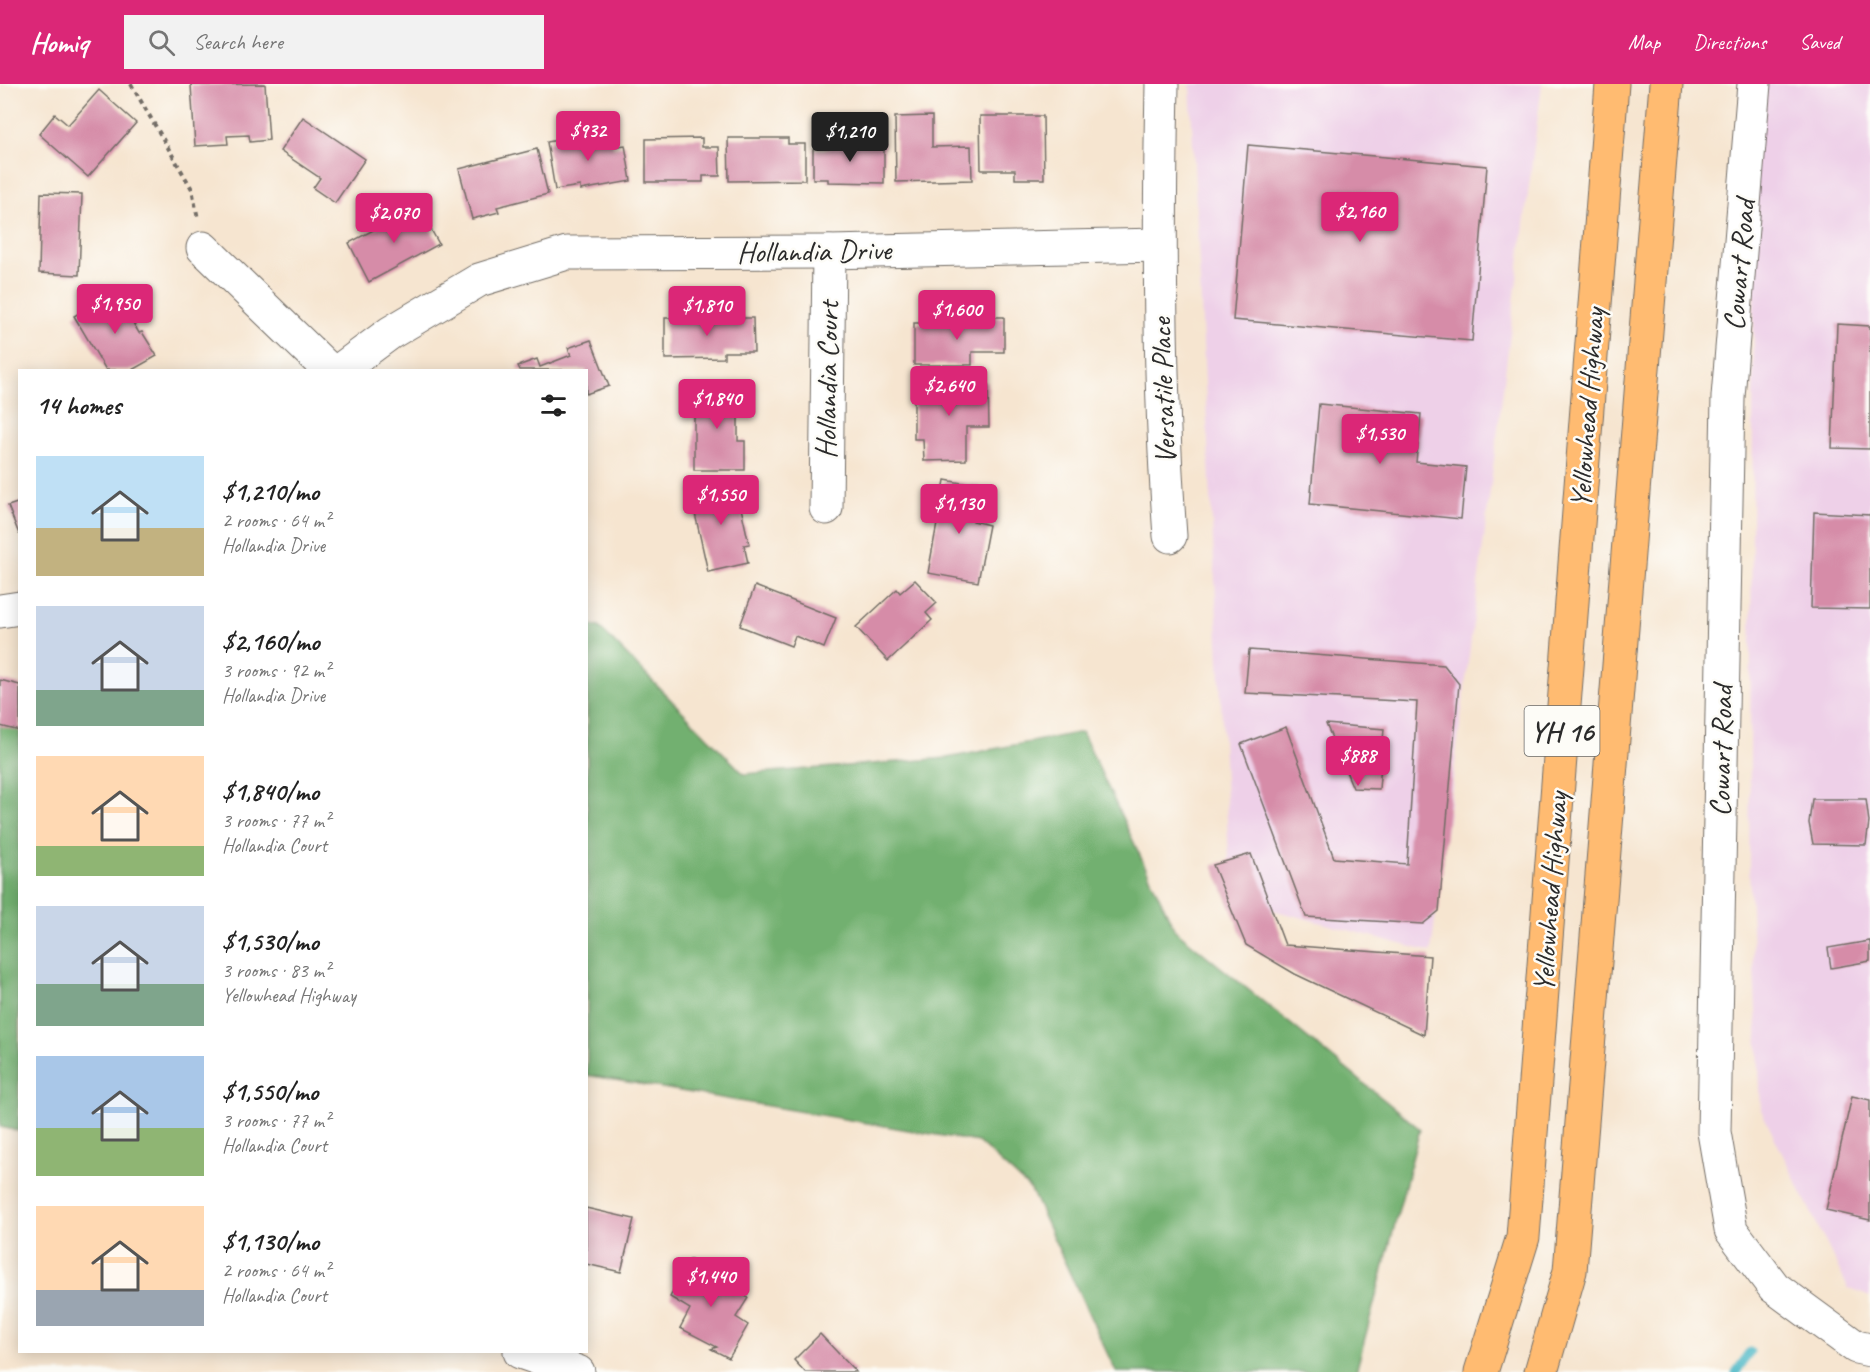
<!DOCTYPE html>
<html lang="en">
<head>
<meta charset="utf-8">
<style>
	:root { --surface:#fff; --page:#f2f2f2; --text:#222; --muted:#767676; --accent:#db2777 }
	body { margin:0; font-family:Caveat,sans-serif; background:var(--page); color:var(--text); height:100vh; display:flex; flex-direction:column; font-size:22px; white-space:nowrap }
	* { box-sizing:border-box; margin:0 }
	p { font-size:20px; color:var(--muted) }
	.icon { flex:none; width:33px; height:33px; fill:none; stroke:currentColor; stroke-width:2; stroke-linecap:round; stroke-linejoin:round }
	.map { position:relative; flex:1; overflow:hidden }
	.sheet { position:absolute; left:18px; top:285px; width:570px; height:984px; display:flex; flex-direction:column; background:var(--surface); border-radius:0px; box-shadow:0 3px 15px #0003 }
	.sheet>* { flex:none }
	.price { position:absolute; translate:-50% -51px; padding:0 14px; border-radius:6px; background:var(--accent); color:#fff; font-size:20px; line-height:39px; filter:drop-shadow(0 2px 3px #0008) }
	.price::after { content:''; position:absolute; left:50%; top:36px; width:18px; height:14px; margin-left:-9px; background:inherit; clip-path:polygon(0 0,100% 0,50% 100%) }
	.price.current { background:#222; color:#fff }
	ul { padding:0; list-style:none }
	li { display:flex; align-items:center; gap:18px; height:150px; padding:0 18px }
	li span { display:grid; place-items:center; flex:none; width:168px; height:120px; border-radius:0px; color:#555 }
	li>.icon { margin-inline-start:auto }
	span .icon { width:72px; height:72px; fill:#fffc; stroke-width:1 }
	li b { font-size:26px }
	h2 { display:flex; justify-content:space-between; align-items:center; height:72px; padding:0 18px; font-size:26px }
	header { display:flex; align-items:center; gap:36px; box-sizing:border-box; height:84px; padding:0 30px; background:var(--accent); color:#fff }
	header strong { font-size:28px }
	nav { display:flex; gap:33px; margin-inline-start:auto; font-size:21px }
	.search { width:420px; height:54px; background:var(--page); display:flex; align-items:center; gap:15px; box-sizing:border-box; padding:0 21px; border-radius:0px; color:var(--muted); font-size:22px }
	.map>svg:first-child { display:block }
	.built { fill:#eed0e8 }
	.forest { fill:#72b06f; stroke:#4e6e4d; stroke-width:1.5 }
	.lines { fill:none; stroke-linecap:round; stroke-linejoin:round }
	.stream { stroke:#4bb8c6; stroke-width:9 }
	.building { fill:#d68ca8 }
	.minor-casing { stroke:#726c65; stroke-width:35 }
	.tertiary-casing { stroke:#726c65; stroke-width:35 }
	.trunk-casing { stroke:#726c65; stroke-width:35 }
	.path { stroke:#726c65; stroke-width:4; stroke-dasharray:4.5 4.5; stroke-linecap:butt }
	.minor { stroke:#fff; stroke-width:33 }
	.tertiary { stroke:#fff; stroke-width:33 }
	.trunk { stroke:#ffbb71; stroke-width:33 }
	.labels { text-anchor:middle; stroke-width:5; stroke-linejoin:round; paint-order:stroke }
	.shield { fill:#fdfcf7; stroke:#6a6a68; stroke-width:1.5 }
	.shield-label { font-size:28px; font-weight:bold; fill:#2b2b2b }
	.street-label { font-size:30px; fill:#2b2b2b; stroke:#fdfcf7 }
</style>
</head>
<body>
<header>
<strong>Homiq</strong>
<div class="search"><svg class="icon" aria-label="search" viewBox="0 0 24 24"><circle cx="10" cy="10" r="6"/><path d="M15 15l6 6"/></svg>Search here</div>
<nav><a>Map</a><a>Directions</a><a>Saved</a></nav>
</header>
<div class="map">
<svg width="1870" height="1288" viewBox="0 0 1870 1288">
	<rect width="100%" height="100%" fill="#fdfcf7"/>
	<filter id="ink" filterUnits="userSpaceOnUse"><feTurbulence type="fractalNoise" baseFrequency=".0167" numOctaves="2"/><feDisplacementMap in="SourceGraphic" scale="12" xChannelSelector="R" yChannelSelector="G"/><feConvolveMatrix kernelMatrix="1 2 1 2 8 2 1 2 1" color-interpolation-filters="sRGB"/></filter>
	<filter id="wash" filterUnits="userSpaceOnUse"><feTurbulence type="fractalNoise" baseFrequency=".008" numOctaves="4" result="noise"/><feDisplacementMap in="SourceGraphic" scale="24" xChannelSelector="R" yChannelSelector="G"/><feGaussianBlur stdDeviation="1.35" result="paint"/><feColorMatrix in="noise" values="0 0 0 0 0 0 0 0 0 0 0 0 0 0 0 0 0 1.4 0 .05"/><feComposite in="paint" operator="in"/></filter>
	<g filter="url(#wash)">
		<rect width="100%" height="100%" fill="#f6e5d0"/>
		<g class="built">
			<path d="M 1190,0 L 1542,0 L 1431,868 L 1231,815 Z"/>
			<path d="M 1756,0 L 1870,0 L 1870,1213 L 1848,1204 L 1761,1026 L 1749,784 Z"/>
		</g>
		<g class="forest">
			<path d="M 587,540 L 599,543 L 744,690 L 947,674 L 1082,648 L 1175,846 L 1420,1045 L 1356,1288 L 1116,1288 L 1031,1106 L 978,1058 L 587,991 Z"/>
			<path d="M 0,635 L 20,644 L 19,1047 L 0,1043 Z"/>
		</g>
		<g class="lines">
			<path class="stream" d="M 1736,1288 L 1750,1268"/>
		</g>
		<g id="blocks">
			<g class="building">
				<path d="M 265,0 L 269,56 L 250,58 L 249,51 L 227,52 L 228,60 L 195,62 L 191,1 Z"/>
				<path d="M 99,6 L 136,39 L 88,93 L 39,50 L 55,30 L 68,41 Z"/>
				<path d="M 932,32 L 932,63 L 971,62 L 972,96 L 896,98 L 895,33 Z"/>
				<path d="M 980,32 L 1043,32 L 1044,95 L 1015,95 L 1015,86 L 981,86 Z"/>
				<path d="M 303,33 L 365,75 L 335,119 L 313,104 L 320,94 L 280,67 Z"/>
				<path d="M 611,46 L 613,63 L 625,61 L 631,97 L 580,106 L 580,102 L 555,106 L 547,58 Z"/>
				<path d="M 702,54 L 702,63 L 719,63 L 720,92 L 703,92 L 703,98 L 646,98 L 646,55 Z"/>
				<path d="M 728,54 L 788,54 L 788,60 L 805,60 L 805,96 L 729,97 Z"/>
				<path d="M 829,58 L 884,58 L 884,99 L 828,98 L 828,95 L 813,95 L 813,65 L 829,65 Z"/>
				<path d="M 1248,61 L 1487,82 L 1472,257 L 1233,236 Z"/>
				<path d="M 537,65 L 548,110 L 497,123 L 499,128 L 472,135 L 459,85 Z"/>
				<path d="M 41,109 L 82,110 L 79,191 L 39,189 Z"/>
				<path d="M 418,122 L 439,160 L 369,198 L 349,159 Z"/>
				<path d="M 115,208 L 139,249 L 142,248 L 157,272 L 132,286 L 106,286 L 74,232 Z"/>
				<path d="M 963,233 L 1004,233 L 1004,268 L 972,268 L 972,281 L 914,281 L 914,239 L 963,239 Z"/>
				<path d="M 665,234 L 753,234 L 754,268 L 724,268 L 724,274 L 665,275 Z"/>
				<path d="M 1837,240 L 1870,242 L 1870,365 L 1832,364 Z"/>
				<path d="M 591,256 L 609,302 L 586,310 L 586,286 L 520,286 L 518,282 L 537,275 L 540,283 L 571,271 L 568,264 Z"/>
				<path d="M 988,298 L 989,343 L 966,343 L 966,376 L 924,377 L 923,355 L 914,355 L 914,299 Z"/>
				<path d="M 694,304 L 738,304 L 738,357 L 745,357 L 745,386 L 694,386 Z"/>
				<path d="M 1319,320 L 1421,330 L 1416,378 L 1466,383 L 1461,435 L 1310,420 Z"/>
				<path d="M 945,396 L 979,402 L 973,437 L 989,441 L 978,498 L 928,489 Z"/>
				<path d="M 735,397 L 749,460 L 744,461 L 748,479 L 708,488 L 690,407 Z"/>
				<path d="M 20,418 L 20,450 L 19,450 L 8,422 Z"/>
				<path d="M 1814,428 L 1870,431 L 1870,525 L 1811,524 Z"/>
				<path d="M 915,496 L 937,519 L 926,529 L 932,536 L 888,577 L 856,543 L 897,505 L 900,509 Z"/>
				<path d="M 755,502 L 836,534 L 824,564 L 795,552 L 791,562 L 740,542 Z"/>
				<path d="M 1249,566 L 1444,581 L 1459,600 L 1439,827 L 1423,840 L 1306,833 L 1241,660 L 1286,643 L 1334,774 L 1407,780 L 1417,618 L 1245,609 Z"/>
				<path d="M 0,596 L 20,601 L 20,647 L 0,642 Z"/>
				<path d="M 1326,640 L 1384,645 L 1379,705 L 1353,704 Z"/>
				<path d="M 1812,715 L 1866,715 L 1869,738 L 1866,761 L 1813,760 L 1809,739 Z"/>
				<path d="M 1251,770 L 1285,861 L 1430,872 L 1424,951 L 1295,890 L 1246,861 L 1213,781 Z"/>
				<path d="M 1870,857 L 1870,877 L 1831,884 L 1828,864 Z"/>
				<path d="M 1852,1012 L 1870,1016 L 1870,1136 L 1826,1126 Z"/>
				<path d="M 586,1124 L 634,1135 L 621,1188 L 586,1180 Z"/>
				<path d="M 690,1175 L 748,1214 L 736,1233 L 748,1241 L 729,1274 L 711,1265 L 717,1263 L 680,1244 L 690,1225 L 670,1213 Z"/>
				<path d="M 820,1250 L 856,1288 L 805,1288 L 794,1276 Z"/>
			</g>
		</g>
	</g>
	<g filter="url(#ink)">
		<use href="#blocks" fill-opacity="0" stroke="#726c65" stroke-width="1.5"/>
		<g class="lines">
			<g class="minor-casing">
				<g id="minor">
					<path d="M 1162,0 C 1159,151 1159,301 1170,452"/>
					<path d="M 203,164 L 329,286"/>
					<path d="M 340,286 L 390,249 L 479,196 L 567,169 L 829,168 L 1159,161"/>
					<path d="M 826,424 L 829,168"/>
					<path d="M 0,527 L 20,524"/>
					<path d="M 520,1268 L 578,1288"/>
				</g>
			</g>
			<g class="tertiary-casing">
				<path id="tertiary" d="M 1754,0 L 1728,313 L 1714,1048 L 1731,1146 L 1774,1203 L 1856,1263 L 1870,1266"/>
			</g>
			<g class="trunk-casing">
				<g id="trunk">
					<path d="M 1481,1288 L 1523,1153 L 1612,0"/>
					<path d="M 1541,1288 L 1570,1187 L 1666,0"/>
				</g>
			</g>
			<path class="path" d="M 131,0 L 192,105 L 198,135"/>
			<use href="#minor" class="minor"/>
			<use href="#tertiary" class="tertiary"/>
			<use href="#trunk" class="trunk"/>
		</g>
	</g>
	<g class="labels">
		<rect class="shield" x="1524.5" y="622" width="75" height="50" rx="4.5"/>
		<g class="shield-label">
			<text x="1562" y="657">YH 16</text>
		</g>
		<g class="street-label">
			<text transform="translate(814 167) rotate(-1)" y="10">Hollandia Drive</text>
			<text transform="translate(1739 181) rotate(-85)" y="10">Cowart Road</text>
			<text transform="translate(827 296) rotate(-89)" y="10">Hollandia Court</text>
			<text transform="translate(1163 307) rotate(-92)" y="10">Versatile Place</text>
			<text transform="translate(1587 324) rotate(-86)" y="10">Yellowhead Highway</text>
			<text transform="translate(1721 667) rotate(-89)" y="10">Cowart Road</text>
			<text transform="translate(1550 808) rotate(-86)" y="10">Yellowhead Highway</text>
		</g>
	</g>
</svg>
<b class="price" style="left:588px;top:78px">$932</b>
<b class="price current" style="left:850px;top:79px">$1,210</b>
<b class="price" style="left:1360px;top:159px">$2,160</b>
<b class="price" style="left:394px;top:160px">$2,070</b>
<b class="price" style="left:115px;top:251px">$1,950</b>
<b class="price" style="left:707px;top:253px">$1,810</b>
<b class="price" style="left:957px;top:257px">$1,600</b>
<b class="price" style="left:949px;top:333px">$2,640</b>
<b class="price" style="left:717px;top:346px">$1,840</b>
<b class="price" style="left:1380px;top:381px">$1,530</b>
<b class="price" style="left:721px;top:442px">$1,550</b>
<b class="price" style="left:959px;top:451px">$1,130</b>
<b class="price" style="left:1358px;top:703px">$888</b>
<b class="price" style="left:711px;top:1224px">$1,440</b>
<section class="sheet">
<h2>14 homes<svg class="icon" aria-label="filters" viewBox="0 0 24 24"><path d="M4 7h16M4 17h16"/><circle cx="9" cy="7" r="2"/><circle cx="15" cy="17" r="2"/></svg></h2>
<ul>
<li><span style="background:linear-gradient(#bfe0f5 60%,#c2b280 0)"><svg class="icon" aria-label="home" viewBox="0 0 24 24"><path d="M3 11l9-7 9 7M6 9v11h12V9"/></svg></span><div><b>$1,210/mo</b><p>2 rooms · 64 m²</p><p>Hollandia Drive</p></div></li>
<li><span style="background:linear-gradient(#c9d6e8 70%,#7fa58c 0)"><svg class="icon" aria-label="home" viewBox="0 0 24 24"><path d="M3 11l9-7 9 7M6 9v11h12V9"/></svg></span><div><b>$2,160/mo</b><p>3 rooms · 92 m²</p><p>Hollandia Drive</p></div></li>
<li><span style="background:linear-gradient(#ffd9b3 75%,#8fb573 0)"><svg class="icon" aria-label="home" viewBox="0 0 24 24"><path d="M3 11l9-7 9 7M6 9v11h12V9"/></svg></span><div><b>$1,840/mo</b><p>3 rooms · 77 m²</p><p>Hollandia Court</p></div></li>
<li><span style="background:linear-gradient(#c9d6e8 65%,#7fa58c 0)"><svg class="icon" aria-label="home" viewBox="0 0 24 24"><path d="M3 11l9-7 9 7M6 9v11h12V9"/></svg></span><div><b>$1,530/mo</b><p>3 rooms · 83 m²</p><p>Yellowhead Highway</p></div></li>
<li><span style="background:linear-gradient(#a9c7e8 60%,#8fb573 0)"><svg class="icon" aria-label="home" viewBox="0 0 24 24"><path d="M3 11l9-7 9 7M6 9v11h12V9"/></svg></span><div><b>$1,550/mo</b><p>3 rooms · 77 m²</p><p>Hollandia Court</p></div></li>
<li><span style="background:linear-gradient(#ffd9b3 70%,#9aa5b1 0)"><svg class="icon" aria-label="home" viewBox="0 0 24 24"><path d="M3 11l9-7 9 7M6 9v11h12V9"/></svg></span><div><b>$1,130/mo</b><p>2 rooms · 64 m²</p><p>Hollandia Court</p></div></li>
</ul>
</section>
</div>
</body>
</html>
